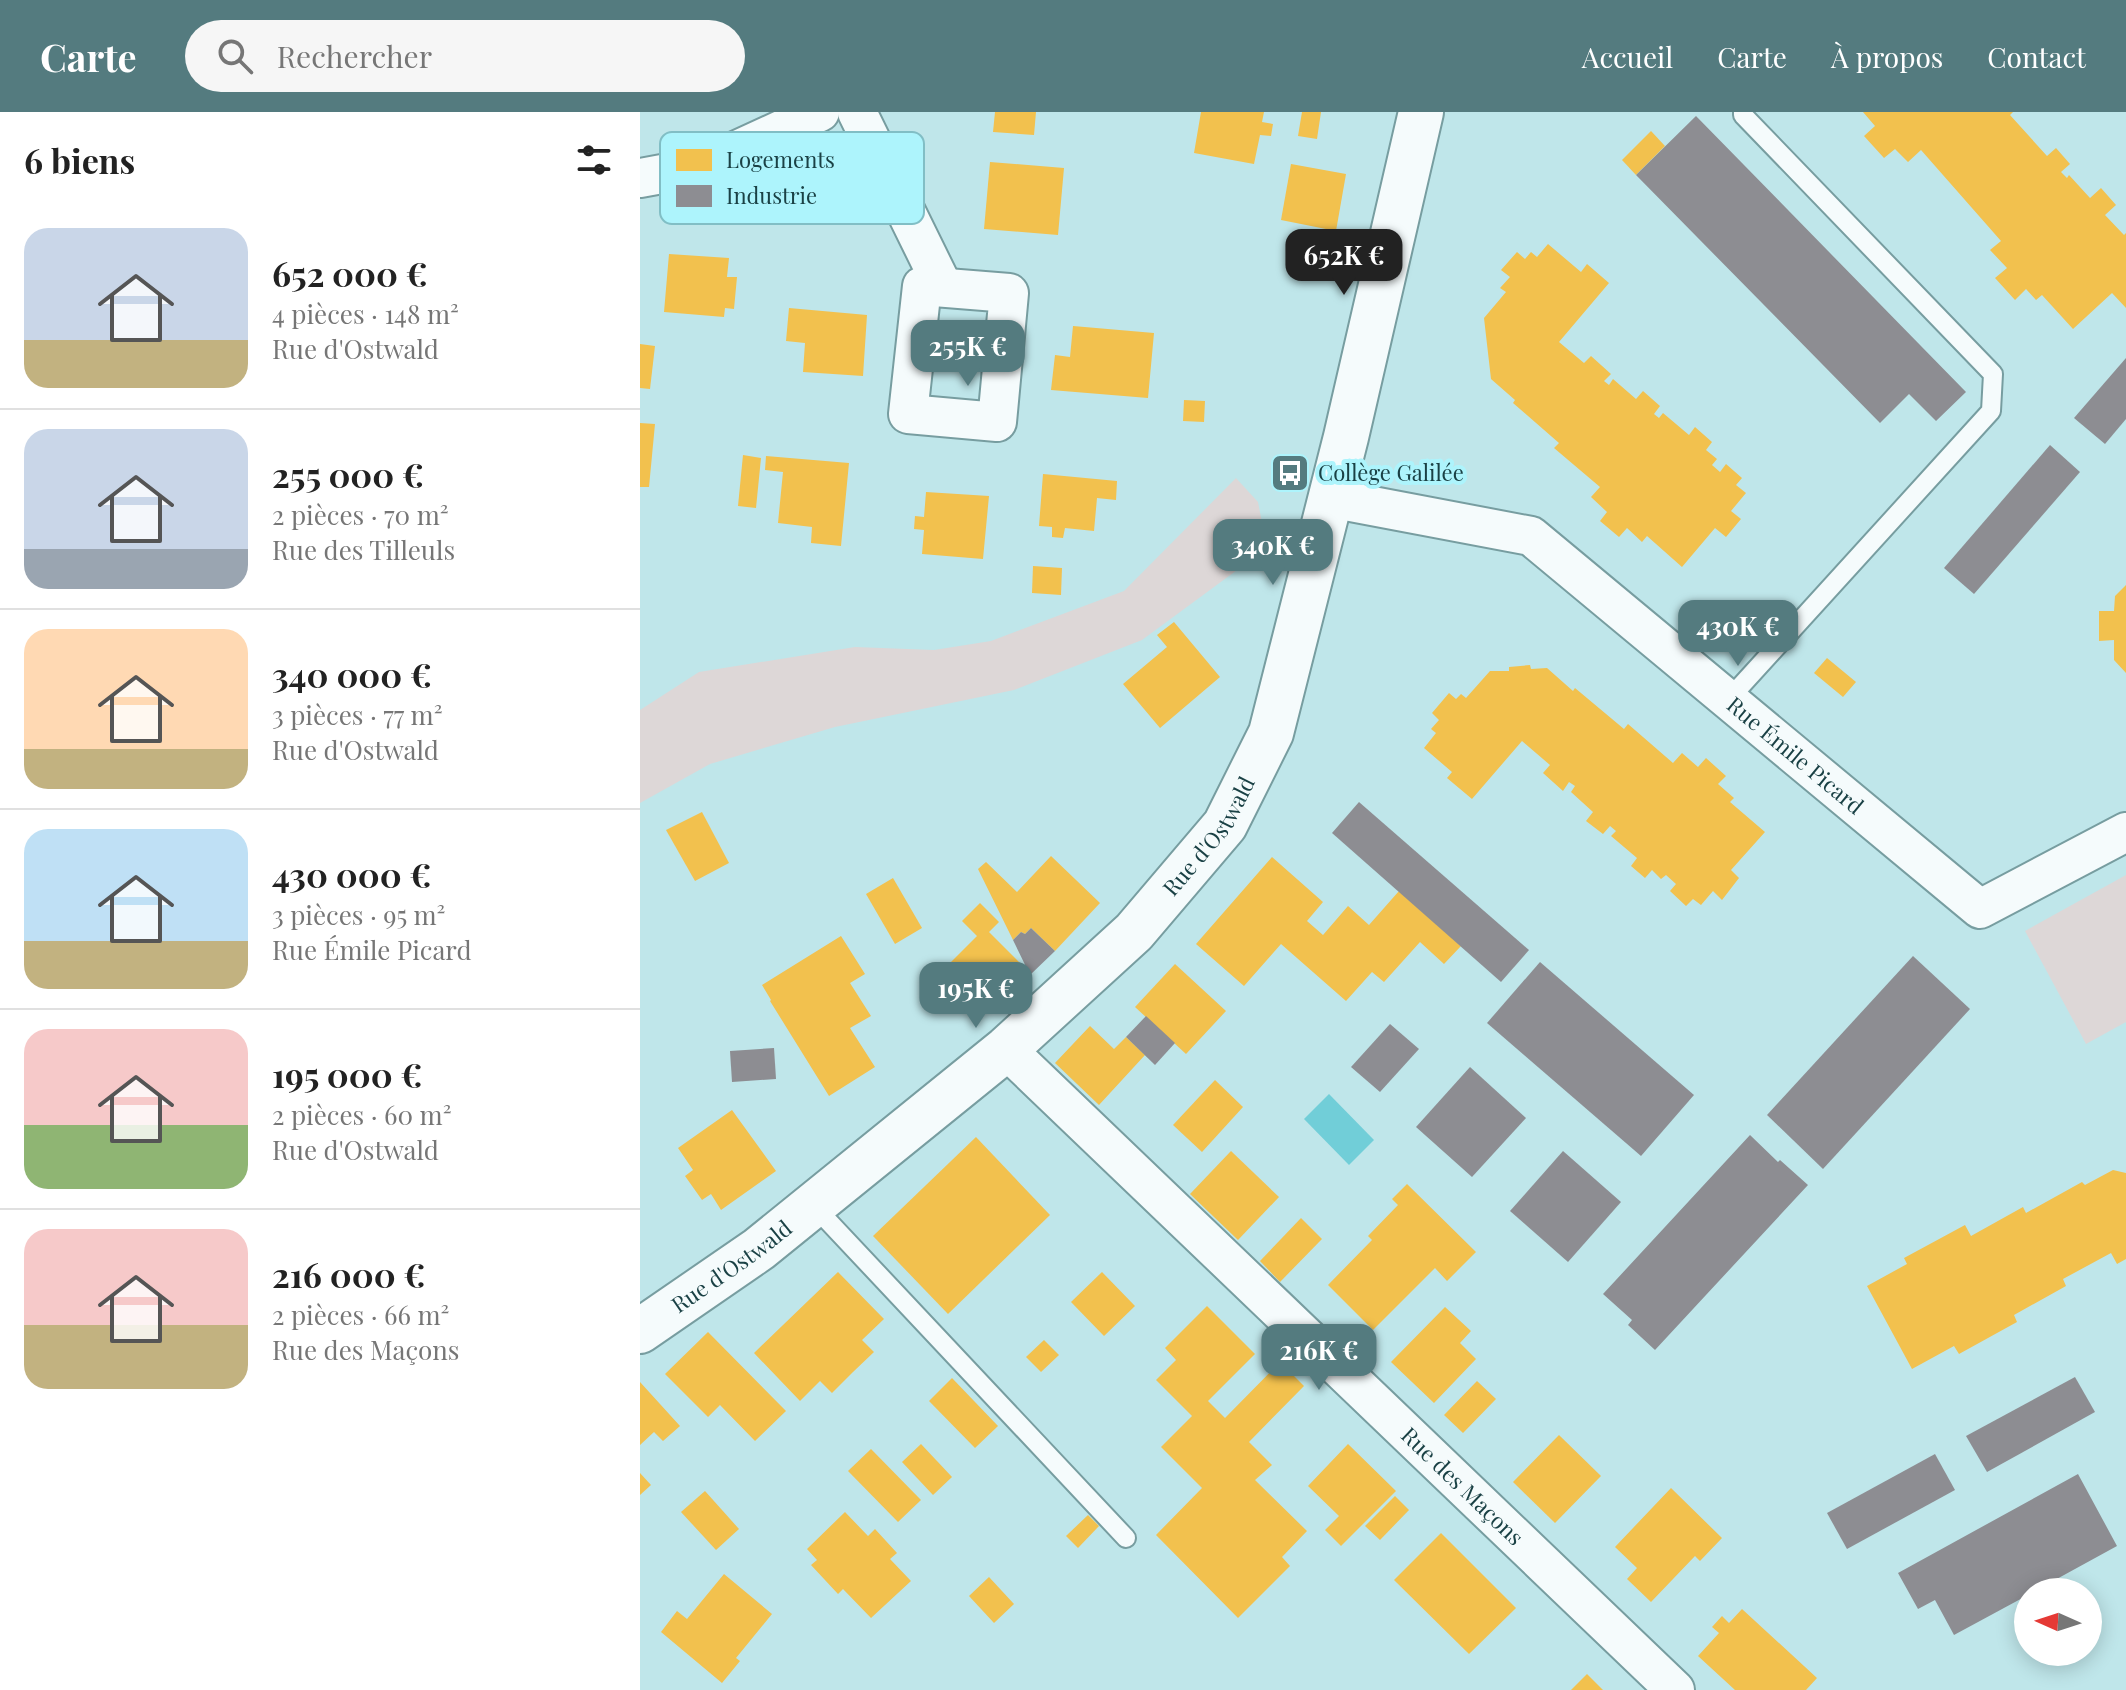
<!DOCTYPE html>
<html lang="fr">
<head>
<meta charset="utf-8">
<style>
	:root { --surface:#fff; --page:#f6f6f6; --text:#222; --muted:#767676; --line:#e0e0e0; --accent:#547b7f }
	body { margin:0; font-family:"Playfair Display",serif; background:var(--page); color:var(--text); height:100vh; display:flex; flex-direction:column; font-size:30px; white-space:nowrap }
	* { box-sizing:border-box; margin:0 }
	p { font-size:26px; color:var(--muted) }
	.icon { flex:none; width:44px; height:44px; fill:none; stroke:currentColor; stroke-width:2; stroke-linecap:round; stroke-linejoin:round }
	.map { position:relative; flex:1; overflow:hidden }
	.sheet { display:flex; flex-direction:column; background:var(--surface); width:640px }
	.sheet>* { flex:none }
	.needle { width:52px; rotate:273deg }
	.fabs { position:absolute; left:1374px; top:1466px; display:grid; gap:16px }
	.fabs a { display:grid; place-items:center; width:88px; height:88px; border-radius:50%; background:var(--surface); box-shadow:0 4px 20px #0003; font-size:40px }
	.price { position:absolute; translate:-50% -68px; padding:0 18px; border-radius:16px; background:var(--accent); color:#fff; font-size:26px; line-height:52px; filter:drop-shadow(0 2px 4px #0008) }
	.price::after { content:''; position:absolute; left:50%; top:48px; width:24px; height:18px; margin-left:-12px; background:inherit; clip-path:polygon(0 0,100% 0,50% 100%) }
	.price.active { background:#222; color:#fff }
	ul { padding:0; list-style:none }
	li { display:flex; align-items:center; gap:24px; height:200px; padding:0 24px }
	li+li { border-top:2px solid var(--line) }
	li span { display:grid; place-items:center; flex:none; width:224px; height:160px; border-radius:24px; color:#555 }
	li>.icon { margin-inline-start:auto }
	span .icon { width:96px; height:96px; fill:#fffc; stroke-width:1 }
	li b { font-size:34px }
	h2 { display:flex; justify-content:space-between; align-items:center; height:96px; padding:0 24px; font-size:34px }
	header { display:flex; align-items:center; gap:48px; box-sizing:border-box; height:112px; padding:0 40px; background:var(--accent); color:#fff }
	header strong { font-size:38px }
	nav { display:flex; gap:44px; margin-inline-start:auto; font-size:28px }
	.search { width:560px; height:72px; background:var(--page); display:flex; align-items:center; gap:20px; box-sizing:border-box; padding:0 28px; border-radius:44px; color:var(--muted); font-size:30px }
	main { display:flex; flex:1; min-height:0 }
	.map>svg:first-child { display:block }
	.green { fill:#ddd7d7 }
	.water { fill:#71ced8 }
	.homes { fill:#f2c14e }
	.industry { fill:#8d8d92 }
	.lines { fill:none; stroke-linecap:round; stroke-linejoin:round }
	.service-casing { stroke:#779da0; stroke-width:22 }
	.minor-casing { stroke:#779da0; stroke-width:42 }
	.secondary-casing { stroke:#779da0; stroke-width:48 }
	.service { stroke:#f5fbfc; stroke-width:18 }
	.minor { stroke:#f5fbfc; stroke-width:38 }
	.secondary { stroke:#f5fbfc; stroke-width:44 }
	.labels { text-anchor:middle; stroke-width:8; stroke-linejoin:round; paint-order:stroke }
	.poi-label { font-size:22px; fill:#1a4145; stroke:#adf4fc; text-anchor:start }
	.street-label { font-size:22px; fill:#1a4145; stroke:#adf4fc }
	.key { fill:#adf4fc; stroke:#81bec5; stroke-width:2 }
	.key-label { font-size:22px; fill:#1a4145 }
</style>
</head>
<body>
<header>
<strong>Carte</strong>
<div class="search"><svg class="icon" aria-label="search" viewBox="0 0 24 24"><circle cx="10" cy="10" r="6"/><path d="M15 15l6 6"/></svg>Rechercher</div>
<nav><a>Accueil</a><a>Carte</a><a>À propos</a><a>Contact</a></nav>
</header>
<main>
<section class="sheet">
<h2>6 biens<svg class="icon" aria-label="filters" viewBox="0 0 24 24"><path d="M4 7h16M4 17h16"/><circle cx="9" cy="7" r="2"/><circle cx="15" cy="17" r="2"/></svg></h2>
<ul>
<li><span style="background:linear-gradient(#c9d6e8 70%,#c2b280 0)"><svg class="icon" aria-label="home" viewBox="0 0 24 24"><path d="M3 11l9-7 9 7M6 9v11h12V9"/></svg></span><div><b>652 000 €</b><p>4 pièces · 148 m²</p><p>Rue d'Ostwald</p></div></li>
<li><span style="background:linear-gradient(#c9d6e8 75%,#9aa5b1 0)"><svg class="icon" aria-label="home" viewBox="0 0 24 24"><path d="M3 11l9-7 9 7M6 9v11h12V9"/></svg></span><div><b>255 000 €</b><p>2 pièces · 70 m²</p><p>Rue des Tilleuls</p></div></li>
<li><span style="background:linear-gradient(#ffd9b3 75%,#c2b280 0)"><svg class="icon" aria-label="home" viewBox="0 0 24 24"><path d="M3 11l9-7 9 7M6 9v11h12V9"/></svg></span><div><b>340 000 €</b><p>3 pièces · 77 m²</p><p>Rue d'Ostwald</p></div></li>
<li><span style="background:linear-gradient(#bfe0f5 70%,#c2b280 0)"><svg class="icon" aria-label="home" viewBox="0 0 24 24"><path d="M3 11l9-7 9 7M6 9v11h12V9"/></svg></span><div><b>430 000 €</b><p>3 pièces · 95 m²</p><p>Rue Émile Picard</p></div></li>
<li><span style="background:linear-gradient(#f6c9c9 60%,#8fb573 0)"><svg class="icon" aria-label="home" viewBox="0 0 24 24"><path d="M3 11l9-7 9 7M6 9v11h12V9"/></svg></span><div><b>195 000 €</b><p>2 pièces · 60 m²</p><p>Rue d'Ostwald</p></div></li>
<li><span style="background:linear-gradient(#f6c9c9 60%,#c2b280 0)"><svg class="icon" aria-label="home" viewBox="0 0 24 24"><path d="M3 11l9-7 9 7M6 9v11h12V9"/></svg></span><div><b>216 000 €</b><p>2 pièces · 66 m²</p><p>Rue des Maçons</p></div></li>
</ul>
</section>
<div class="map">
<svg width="1486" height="1578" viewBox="0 0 1486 1578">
	<rect width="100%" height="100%" fill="#bfe6ea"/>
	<g class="green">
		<path d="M 596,366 L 618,390 L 627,436 L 502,528 L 374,578 L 195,615 L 70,652 L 0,691 L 0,598 L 59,560 L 215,535 L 294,538 L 351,529 L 484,479 Z"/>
		<path d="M 1486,763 L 1486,910 L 1446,932 L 1385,819 Z"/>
	</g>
	<path class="water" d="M 689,982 L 734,1028 L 709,1053 L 664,1007 Z"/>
	<g class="homes">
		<path d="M 355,0 L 396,0 L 394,23 L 353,20 Z"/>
		<path d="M 561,0 L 624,0 L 622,10 L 633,12 L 631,24 L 620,23 L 614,52 L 554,41 Z"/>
		<path d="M 662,0 L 681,0 L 677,27 L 658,24 Z"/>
		<path d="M 1223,0 L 1373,0 L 1370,3 L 1407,44 L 1416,36 L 1430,52 L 1421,60 L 1427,66 L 1429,63 L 1450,86 L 1461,76 L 1476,93 L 1465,103 L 1484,123 L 1486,121 L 1486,196 L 1472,181 L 1433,217 L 1402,183 L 1396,188 L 1386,177 L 1375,188 L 1355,166 L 1367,156 L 1350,138 L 1361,129 L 1281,38 L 1268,50 L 1255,37 L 1244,46 L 1224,24 L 1235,14 Z"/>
		<path d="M 1011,19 L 1025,34 L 996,63 L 982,48 Z"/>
		<path d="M 350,50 L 424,56 L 418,123 L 344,117 Z"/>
		<path d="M 651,52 L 706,62 L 696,119 L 641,108 Z"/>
		<path d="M 908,132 L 941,160 L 947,152 L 969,171 L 919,230 L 944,251 L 951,244 L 971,262 L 964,269 L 969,273 L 973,267 L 996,287 L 1003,279 L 1020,294 L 1014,302 L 1019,306 L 1023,301 L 1049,323 L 1055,315 L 1072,330 L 1066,338 L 1077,347 L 1072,353 L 1080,360 L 1086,352 L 1102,366 L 1096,373 L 1106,381 L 1091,399 L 1101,407 L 1086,425 L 1075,416 L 1042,455 L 1007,424 L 1002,430 L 987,416 L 979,425 L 960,409 L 967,400 L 951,385 L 960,375 L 914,336 L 919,331 L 873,291 L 875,288 L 851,267 L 844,206 L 866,180 L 860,176 L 870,165 L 861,158 L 877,140 L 885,147 L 891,140 L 897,145 Z"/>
		<path d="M 29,142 L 89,146 L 87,165 L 97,165 L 94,197 L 85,196 L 84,205 L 24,200 Z"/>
		<path d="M 149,196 L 227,203 L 223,264 L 163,260 L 165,231 L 146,229 Z"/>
		<path d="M 433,214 L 514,221 L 508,286 L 411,278 L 415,243 L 430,245 Z"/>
		<path d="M 0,232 L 15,234 L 10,277 L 0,276 Z"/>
		<path d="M 544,288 L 565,289 L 564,310 L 543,309 Z"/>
		<path d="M 0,311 L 15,312 L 9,375 L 0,375 Z"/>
		<path d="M 103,343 L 121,346 L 116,396 L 98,394 Z"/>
		<path d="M 126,344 L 209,351 L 201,434 L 171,431 L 172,415 L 138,411 L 143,360 L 125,358 Z"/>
		<path d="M 403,362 L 477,369 L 476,388 L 457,386 L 454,419 L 425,416 L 423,426 L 412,425 L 412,415 L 399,414 Z"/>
		<path d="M 286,380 L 349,384 L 343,447 L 282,442 L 284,418 L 274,417 L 275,404 L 284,405 Z"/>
		<path d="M 393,454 L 422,456 L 421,483 L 392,481 Z"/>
		<path d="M 1486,473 L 1486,561 L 1474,548 L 1474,528 L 1459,529 L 1459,499 L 1474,499 L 1475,484 Z"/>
		<path d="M 534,510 L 580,565 L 520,616 L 483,572 L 527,535 L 517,523 Z"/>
		<path d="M 1187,546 L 1216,570 L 1203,585 L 1174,561 Z"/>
		<path d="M 890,553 L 891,557 L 907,556 L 933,579 L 935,576 L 984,617 L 988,612 L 1033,651 L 1042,641 L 1058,655 L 1066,646 L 1086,664 L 1078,672 L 1094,686 L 1090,690 L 1125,720 L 1091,758 L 1099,766 L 1082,788 L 1073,779 L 1061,793 L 1053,787 L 1046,794 L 1030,779 L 1036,772 L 1026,763 L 1021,767 L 1012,758 L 1005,766 L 991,754 L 997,746 L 971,724 L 976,719 L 970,714 L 963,722 L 946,709 L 953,700 L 931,680 L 935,674 L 929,670 L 923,679 L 903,661 L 910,653 L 882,629 L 832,687 L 807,666 L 812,660 L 784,636 L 796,621 L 791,617 L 799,608 L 792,601 L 809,581 L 816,587 L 821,582 L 826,586 L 850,559 L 869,559 L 869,555 Z"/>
		<path d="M 62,700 L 89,751 L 55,769 L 26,718 Z"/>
		<path d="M 411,744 L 460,791 L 415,839 L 391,816 L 385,822 L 381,820 L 373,828 L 338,757 L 346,750 L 377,780 Z"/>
		<path d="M 632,745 L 683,790 L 667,809 L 683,823 L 708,794 L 729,813 L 759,779 L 821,834 L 804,852 L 780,830 L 744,870 L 732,860 L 706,889 L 641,832 L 604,874 L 556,832 Z"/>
		<path d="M 253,766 L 282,816 L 255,832 L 226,782 Z"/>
		<path d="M 340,791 L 359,810 L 349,820 L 387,858 L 345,899 L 304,857 L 337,824 L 322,809 Z"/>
		<path d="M 201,824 L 225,862 L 210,871 L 231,904 L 210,916 L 235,955 L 189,984 L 130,889 L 131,888 L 122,873 Z"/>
		<path d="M 535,852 L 586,899 L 546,942 L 495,895 Z"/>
		<path d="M 450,914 L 474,937 L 486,925 L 505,943 L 459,993 L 415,951 Z"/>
		<path d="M 575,968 L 603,995 L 562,1040 L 533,1013 Z"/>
		<path d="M 92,998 L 136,1059 L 81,1098 L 71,1082 L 62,1088 L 45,1064 L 53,1058 L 38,1036 Z"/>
		<path d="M 336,1025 L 410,1103 L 308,1202 L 233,1124 Z"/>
		<path d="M 591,1039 L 639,1085 L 598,1128 L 550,1082 Z"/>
		<path d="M 1473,1058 L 1486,1061 L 1486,1147 L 1477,1152 L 1471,1141 L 1423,1167 L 1426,1174 L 1374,1203 L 1377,1210 L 1319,1242 L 1314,1234 L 1272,1257 L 1227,1174 L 1267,1152 L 1264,1146 L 1325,1113 L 1331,1124 L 1383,1095 L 1386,1101 L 1442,1070 L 1445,1073 Z"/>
		<path d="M 767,1072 L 836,1140 L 807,1169 L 795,1156 L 733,1218 L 688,1173 L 732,1128 L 728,1124 L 758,1093 L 752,1087 Z"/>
		<path d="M 661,1106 L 682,1127 L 640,1170 L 620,1149 Z"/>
		<path d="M 198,1160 L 244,1207 L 222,1228 L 234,1240 L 213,1260 L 192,1281 L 180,1269 L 160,1289 L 114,1241 Z"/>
		<path d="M 462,1160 L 495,1194 L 464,1224 L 431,1190 Z"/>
		<path d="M 567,1194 L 615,1242 L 568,1289 L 585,1306 L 640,1250 L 664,1274 L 609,1330 L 632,1353 L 615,1368 L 667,1419 L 642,1445 L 650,1454 L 598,1506 L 516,1423 L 562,1376 L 521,1335 L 552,1304 L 516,1268 L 536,1248 L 525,1236 Z"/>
		<path d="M 805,1195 L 831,1219 L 820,1231 L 836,1247 L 794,1291 L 751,1250 Z"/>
		<path d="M 68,1220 L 146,1299 L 115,1329 L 80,1293 L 68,1305 L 25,1262 Z"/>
		<path d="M 404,1228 L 419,1243 L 401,1260 L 386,1245 Z"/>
		<path d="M 312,1266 L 358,1314 L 335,1336 L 289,1289 Z"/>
		<path d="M 837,1269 L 856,1287 L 823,1321 L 804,1303 Z"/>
		<path d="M 0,1270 L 40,1314 L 23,1329 L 14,1320 L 0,1333 Z"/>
		<path d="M 919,1323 L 961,1364 L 915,1411 L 873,1370 Z"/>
		<path d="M 281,1332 L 312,1365 L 293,1383 L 262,1350 Z"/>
		<path d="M 708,1332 L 756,1379 L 701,1434 L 685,1418 L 699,1404 L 668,1374 Z"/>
		<path d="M 231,1337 L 281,1388 L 258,1410 L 208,1359 Z"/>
		<path d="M 0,1361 L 11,1373 L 0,1383 Z"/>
		<path d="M 1031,1376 L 1082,1426 L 1060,1449 L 1055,1444 L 1011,1490 L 987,1467 L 997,1456 L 975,1435 Z"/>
		<path d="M 65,1379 L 99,1417 L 76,1438 L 41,1400 Z"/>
		<path d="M 755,1384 L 769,1398 L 740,1428 L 725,1414 Z"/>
		<path d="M 205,1400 L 228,1424 L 235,1417 L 257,1441 L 250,1447 L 271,1469 L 231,1506 L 203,1477 L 198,1482 L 171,1453 L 177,1448 L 167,1437 Z"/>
		<path d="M 448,1403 L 459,1414 L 438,1436 L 426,1424 Z"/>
		<path d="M 801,1421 L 876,1496 L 829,1542 L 754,1468 Z"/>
		<path d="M 84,1462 L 132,1502 L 96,1546 L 100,1549 L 82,1571 L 21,1520 L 37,1499 L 47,1507 Z"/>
		<path d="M 349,1465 L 374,1492 L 354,1511 L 329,1484 Z"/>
		<path d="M 1102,1497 L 1177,1566 L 1166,1578 L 1095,1578 L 1058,1544 L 1079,1521 L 1072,1515 L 1082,1504 L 1089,1511 Z"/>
		<path d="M 947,1562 L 963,1578 L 931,1578 Z"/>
	</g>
	<g class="industry">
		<path d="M 1056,4 L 1326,280 L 1296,309 L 1269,282 L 1240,311 L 996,63 Z"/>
		<path d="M 1486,246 L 1486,307 L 1465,332 L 1434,306 Z"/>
		<path d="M 1410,333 L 1440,360 L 1334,482 L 1304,456 Z"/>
		<path d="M 719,690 L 889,838 L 861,870 L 692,721 Z"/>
		<path d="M 391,816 L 415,839 L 390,863 L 373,828 L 381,820 L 385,822 Z"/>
		<path d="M 1273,844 L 1330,897 L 1183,1057 L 1127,1003 Z"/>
		<path d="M 900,850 L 1054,983 L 1001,1044 L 847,911 Z"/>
		<path d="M 506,904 L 535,931 L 515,953 L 486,925 Z"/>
		<path d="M 750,912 L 779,937 L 740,980 L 711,955 Z"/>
		<path d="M 134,936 L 136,967 L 92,970 L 90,939 Z"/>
		<path d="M 830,955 L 886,1006 L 832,1065 L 776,1015 Z"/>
		<path d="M 1110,1023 L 1138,1050 L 1140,1048 L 1168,1073 L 1015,1238 L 988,1213 L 992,1208 L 963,1182 Z"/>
		<path d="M 923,1039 L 981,1090 L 928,1150 L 870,1099 Z"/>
		<path d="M 1435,1265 L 1455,1300 L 1347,1360 L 1326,1324 Z"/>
		<path d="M 1295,1342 L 1315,1378 L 1207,1437 L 1187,1401 Z"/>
		<path d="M 1438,1362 L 1477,1434 L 1393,1480 L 1388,1480 L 1388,1483 L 1314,1523 L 1295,1488 L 1278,1497 L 1258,1461 Z"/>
	</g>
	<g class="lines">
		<g class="service-casing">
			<g id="service">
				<path d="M 1088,588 L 1351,299 L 1353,262 L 1103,3 L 1103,0"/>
				<path d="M 173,1093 L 486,1426"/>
			</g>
		</g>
		<g class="minor-casing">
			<g id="minor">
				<path d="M 217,0 L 303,175"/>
				<path d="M 0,66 L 60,55 L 180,0"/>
				<path d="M 282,174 L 369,181 L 357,310 L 268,302 Z"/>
				<path id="s1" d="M 690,386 L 891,424 L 1340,797 L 1486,720"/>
				<path id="s2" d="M 366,937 L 1035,1578"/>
			</g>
		</g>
		<g class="secondary-casing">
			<g id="secondary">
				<path id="s3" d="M 0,1219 L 119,1137 L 366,937 L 494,820 L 585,713 L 631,621 L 706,325 L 781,0"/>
			</g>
		</g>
		<use href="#service" class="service"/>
		<use href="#minor" class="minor"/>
		<use href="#secondary" class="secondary"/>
	</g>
	<defs>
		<g id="bus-square" transform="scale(2)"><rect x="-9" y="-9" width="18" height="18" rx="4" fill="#547b7f" stroke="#adf4fc"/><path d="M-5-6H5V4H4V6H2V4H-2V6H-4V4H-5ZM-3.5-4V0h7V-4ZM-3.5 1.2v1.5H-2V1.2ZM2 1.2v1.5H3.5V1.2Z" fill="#fff"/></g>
	</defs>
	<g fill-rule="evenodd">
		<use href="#bus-square" x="650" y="361"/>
	</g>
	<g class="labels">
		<g class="poi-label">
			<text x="678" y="369">Collège Galilée</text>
		</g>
		<g class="street-label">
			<text dy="8" stroke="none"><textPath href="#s1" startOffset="548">Rue Émile Picard</textPath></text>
			<text dy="8" stroke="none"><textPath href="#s3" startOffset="758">Rue d'Ostwald</textPath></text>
			<text dy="8" stroke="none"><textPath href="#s3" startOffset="112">Rue d'Ostwald</textPath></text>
			<text dy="8" stroke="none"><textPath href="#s2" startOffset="632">Rue des Maçons</textPath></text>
		</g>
	</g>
	<rect x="20" y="20" width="264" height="92" rx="12" class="key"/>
	<rect x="36" y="37" width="36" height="22" fill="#f2c14e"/>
	<rect x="36" y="73" width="36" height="22" fill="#8d8d92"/>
	<g class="key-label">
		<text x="86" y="56">Logements</text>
		<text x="86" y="92">Industrie</text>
	</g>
</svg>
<div class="fabs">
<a><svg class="needle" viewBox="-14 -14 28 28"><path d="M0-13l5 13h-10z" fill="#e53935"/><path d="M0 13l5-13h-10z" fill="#767676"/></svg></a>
</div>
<b class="price active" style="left:704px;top:185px">652K €</b>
<b class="price" style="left:328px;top:276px">255K €</b>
<b class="price" style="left:633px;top:475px">340K €</b>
<b class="price" style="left:1098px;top:556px">430K €</b>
<b class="price" style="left:336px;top:918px">195K €</b>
<b class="price" style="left:679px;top:1280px">216K €</b>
</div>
</main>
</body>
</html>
